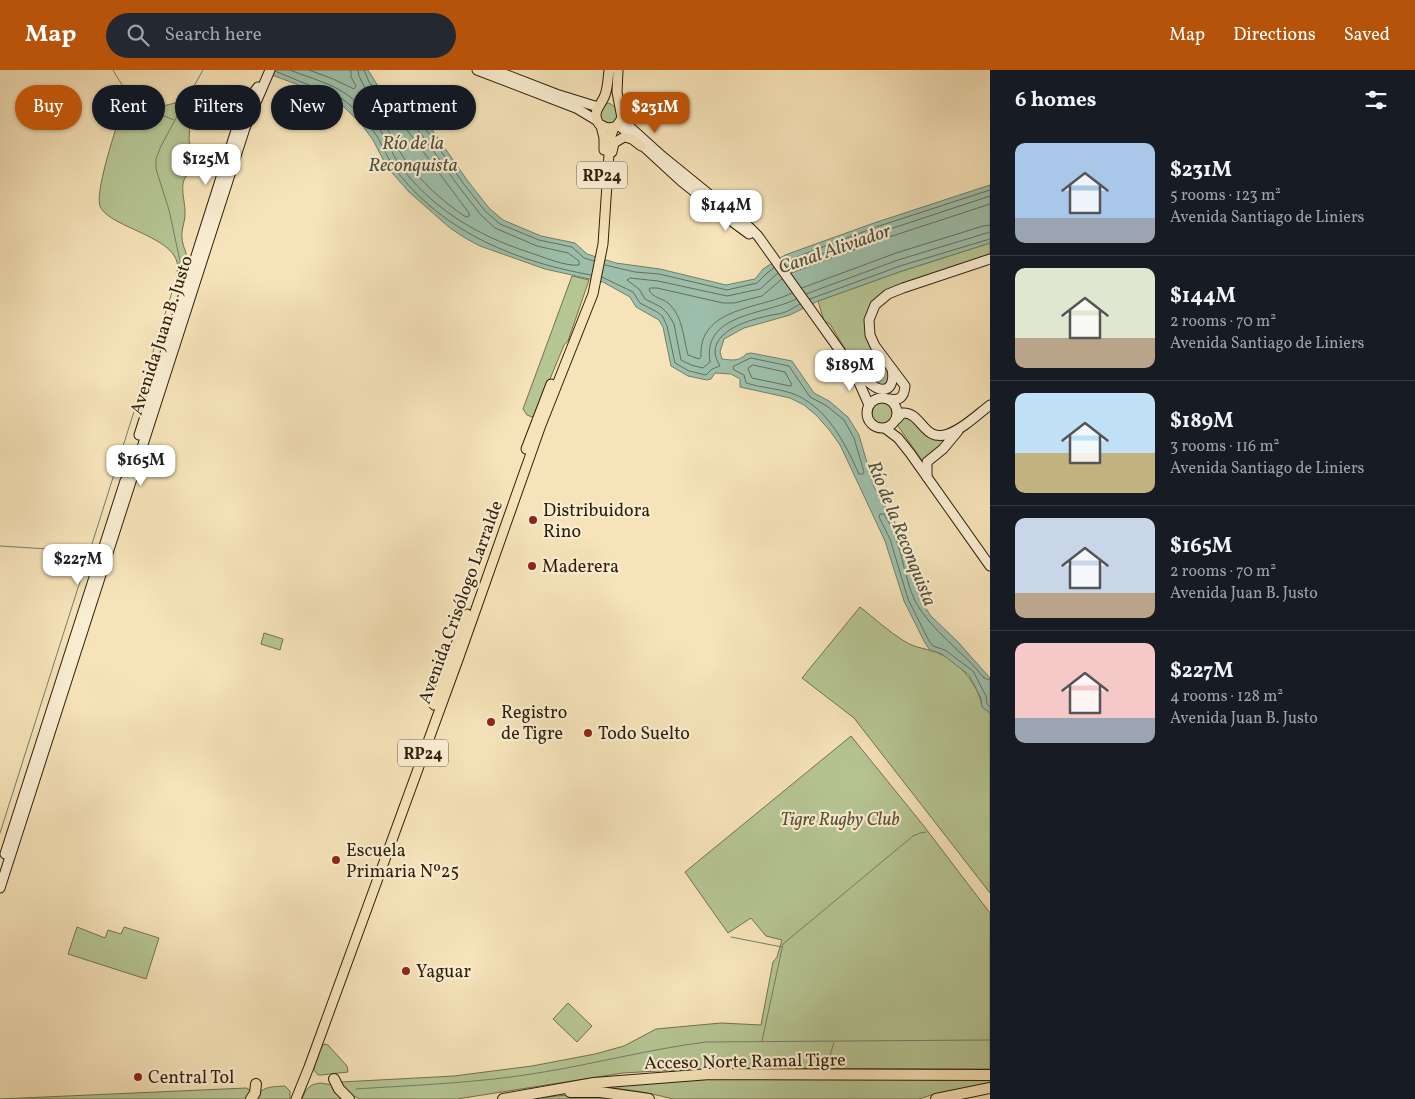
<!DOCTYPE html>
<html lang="en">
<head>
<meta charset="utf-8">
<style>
	:root { --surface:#171b24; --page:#242831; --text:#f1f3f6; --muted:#9ea1a6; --line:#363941; --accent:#b45309 }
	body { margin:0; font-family:Vollkorn,serif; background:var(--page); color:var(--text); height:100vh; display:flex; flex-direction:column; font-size:19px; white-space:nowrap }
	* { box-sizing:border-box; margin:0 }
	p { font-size:16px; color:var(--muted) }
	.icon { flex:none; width:28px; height:28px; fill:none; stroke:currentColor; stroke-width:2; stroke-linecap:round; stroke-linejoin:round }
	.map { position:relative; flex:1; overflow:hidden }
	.side { display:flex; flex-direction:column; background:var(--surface); width:425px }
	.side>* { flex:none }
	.guide { position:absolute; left:15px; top:15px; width:475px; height:45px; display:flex; gap:10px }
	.price { position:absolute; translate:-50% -42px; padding:0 11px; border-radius:10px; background:#fff; color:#222; font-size:16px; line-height:32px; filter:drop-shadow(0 1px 2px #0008) }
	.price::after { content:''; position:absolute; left:50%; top:30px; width:15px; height:11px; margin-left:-8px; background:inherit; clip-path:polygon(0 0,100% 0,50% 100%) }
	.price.current { background:var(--accent); color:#fff }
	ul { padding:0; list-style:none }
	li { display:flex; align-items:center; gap:15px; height:125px; padding:0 25px }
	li+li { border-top:1px solid var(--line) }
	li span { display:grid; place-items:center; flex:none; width:140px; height:100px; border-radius:10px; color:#555 }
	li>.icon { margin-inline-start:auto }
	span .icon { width:60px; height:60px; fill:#fffc; stroke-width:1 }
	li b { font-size:21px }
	h2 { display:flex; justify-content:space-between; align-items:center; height:60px; padding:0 25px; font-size:21px }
	.chip { padding:0 18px; border-radius:22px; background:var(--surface); box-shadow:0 1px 4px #0004; font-size:18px; line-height:45px }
	.chip.current { background:var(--accent); color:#fff }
	header { display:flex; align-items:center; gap:30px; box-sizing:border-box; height:70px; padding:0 25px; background:var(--accent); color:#fff }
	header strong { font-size:24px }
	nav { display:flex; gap:28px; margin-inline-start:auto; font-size:18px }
	.search { width:350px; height:45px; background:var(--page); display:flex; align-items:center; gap:12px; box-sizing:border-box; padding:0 18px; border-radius:28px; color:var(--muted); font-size:19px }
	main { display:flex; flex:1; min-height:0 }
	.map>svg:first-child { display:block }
	.green { fill:#b6c594; stroke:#73724e }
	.water { fill:#9dbfab; stroke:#717f6a }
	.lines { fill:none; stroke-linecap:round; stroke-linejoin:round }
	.shore { stroke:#666f5a; stroke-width:1 }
	.stream { stroke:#717f6a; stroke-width:1 }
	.secondary-casing { stroke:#301f09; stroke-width:11 }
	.primary-casing { stroke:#301f09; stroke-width:11 }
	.motorway-casing { stroke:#301f09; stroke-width:12 }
	.secondary { stroke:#f9edd2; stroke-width:9 }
	.primary { stroke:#f6e3b9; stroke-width:9 }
	.motorway { stroke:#f6e3b9; stroke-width:10 }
	.poi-dot { fill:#8f2418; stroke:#f9edd2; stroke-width:2 }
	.labels { text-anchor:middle; stroke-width:4.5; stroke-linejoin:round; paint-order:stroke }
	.shield { fill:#f9edd2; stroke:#6c5d45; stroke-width:1 }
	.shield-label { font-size:16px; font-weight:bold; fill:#301f09 }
	.street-label { font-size:18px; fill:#301f09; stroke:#f9edd2 }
	.poi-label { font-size:18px; fill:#301f09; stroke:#f9edd2; text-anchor:start }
	.park-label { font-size:18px; font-style:italic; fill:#585133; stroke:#f9edd2 }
	.water-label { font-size:19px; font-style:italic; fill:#514f3a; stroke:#f9edd2 }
</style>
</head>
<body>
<header>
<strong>Map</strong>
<div class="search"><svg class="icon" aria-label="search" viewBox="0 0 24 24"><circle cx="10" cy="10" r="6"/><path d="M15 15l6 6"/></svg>Search here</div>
<nav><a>Map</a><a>Directions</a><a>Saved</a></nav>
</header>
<main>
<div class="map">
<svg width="990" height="1029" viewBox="0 0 990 1029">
	<rect width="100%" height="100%" fill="#f6e3b9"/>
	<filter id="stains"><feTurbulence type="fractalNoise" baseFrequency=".004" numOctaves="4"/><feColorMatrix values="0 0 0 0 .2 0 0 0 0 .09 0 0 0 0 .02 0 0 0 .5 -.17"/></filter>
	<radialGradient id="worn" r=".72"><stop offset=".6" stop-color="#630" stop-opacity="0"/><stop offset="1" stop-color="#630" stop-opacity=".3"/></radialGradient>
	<g class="green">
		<path d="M 134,18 L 138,18 L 163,36 L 179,32 L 190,38 L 192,41 C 192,50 189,60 189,69 C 190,81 201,91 194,102 C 175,106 186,131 185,144 C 185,152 181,160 182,168 C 183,182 195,191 177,202 C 185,167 109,159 100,136 C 95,123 114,64 119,49 C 122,40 128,34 126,24 Z"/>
		<path d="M 609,33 L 618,39 L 617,53 L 603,55 L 598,42 L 602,36 Z"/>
		<path d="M 990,173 L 990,186 L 883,224 L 867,254 L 891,301 L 888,314 L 879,315 L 860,300 L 854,294 L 830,254 L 824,251 L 818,231 L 902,201 Z"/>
		<path d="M 572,206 L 589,210 L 568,271 L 564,275 L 536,343 L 532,347 L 527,345 L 523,339 Z"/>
		<circle cx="883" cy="343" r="11"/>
		<path d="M 905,345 L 920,358 L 948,366 C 940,380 930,379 923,392 L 898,356 L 898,353 Z"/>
		<path d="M 860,537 C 874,548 888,561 904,571 C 916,579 928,578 940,584 C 960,592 979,616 982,637 L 990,643 L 990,823 L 854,648 L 802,608 Z"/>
		<path d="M 264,563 L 283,569 L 280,580 L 261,574 Z"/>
		<path d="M 851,666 L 923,755 L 990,843 L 990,999 L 743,998 L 676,1000 L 623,1003 L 457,1029 L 360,1029 L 347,1023 L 341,1012 L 454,1006 L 532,996 L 595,984 L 624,976 L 656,959 L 721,953 L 761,955 L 773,892 L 777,887 L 782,870 L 766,866 L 751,848 L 728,863 L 685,802 Z"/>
		<path d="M 77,857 L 105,868 L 108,860 L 121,864 L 124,857 L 159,868 L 146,909 L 68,884 Z"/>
		<path d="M 568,933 L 592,956 L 577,972 L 553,949 Z"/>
		<path d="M 325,974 L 328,975 L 347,996 L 348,1002 L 321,1005 L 318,1005 L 314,1000 L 314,994 L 321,976 Z"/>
		<path d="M 736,1007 L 990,1008 L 990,1014 L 934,1024 L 919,1029 L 673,1029 C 647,1022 621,1018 594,1017 Z"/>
		<path d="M 321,1013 L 333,1015 L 347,1029 L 302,1029 C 306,1018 310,1014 321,1013 Z"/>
		<path d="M 285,1016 L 290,1021 L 290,1029 L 254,1029 C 262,1016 271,1017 285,1016 Z"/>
		<path d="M 246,1018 L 252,1021 L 249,1029 L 0,1029 Z"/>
		<path d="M 567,1025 L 631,1029 L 527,1029 Z"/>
	</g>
	<path class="water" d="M 268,0 L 368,0 L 378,16 L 414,38 L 431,58 L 467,110 L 489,138 L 503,150 L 541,166 L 575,173 L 587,184 L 616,193 L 660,199 L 726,215 L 755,209 L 763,199 L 785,185 L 874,153 L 990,115 L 990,173 L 902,201 L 818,231 L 790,245 L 744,258 L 724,269 L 720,282 L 722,289 C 731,290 739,292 746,284 L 751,283 L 792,291 L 814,323 L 829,331 L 848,347 L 859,365 L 874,417 L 898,458 L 920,528 L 930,545 L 958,572 L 990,608 L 990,643 L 982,637 L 981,628 L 969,605 L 942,584 L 930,580 L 925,573 L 904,531 L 885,471 L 850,396 L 840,375 L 830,361 L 817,346 L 804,335 L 790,328 L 740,317 L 740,309 L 731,304 L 715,303 L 711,309 L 707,310 L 688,306 L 671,296 L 663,257 L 659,250 L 636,237 L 630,227 L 603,212 L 545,199 L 480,176 L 465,168 L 450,158 L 409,122 L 387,97 L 373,70 L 362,55 L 341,34 L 325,25 L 272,5 Z"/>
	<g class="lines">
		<g class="shore">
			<path d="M 290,0 C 309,8 332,13 349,26 C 361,36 373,49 382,63 C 388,72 392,83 398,93 C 431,138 476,165 528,182 C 541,186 566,197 579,195 L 579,191 L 568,183 L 537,176 L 495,158 L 481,145 L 459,117 L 422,65 L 406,46 L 372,25 L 365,18 L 359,6 L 358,0"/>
			<path d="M 309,0 L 333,9 L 354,19 L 356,16 L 351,7 L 351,0"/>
			<path d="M 364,0 L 369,12 L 375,19 L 410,42 L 427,61 L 463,113 L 485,141 L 500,154 L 539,170 L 572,177 L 584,188 L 594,191"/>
			<path d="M 275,1 C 287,6 299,11 311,16 C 323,20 335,23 345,31 C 358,41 370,55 378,68 C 385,81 390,93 399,104 C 447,164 518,192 591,205"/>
			<path d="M 374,36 L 378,37 L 401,52 L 469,143 L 469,146 L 466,147 C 443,132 420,111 404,88 C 393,72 387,54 373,39 Z"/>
			<path d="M 783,192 L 876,157 L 990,120"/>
			<path d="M 605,195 L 635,202 L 659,204 L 727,220 L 757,213 L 767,203 L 774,198"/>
			<path d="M 787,197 L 878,163 L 990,126"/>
			<path d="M 778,203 L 760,219 L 727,226 L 658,211 L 630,208 L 627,210 L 639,219 L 645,229 L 661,237 L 668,244 L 674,254 L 681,290 L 691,295 L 703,298 L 710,292 C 702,243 765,245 796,229"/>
			<path d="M 791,203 L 880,170 L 990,134"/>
			<path d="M 602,207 L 633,222 L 640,233 L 657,242 L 663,247 L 667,256 L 675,293 L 689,301 L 706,305 L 712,299 L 720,296 C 718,292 715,287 715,282 C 715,257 759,247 778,244 C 786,243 793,238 800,234"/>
			<path d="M 782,209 L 762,226 L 734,233 L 723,233 L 657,218 L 650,218 L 649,220 C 653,228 662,228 668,233 C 683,246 683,267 688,285 L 699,289 L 701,287 C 698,237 761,239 792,223"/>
			<path d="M 802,218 L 896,183 L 983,156 L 990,155"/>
			<path d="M 806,224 L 898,190 L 990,162"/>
			<path d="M 810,229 L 900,196 L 990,169"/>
			<path d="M 751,288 L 789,296 L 810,327 L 827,336 L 844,350 L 854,368 L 864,402 L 863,404 L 859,404 C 845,373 826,335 791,323 C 777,318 761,318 746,313 L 744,305 L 734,300 L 733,297 Z"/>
			<path d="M 753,295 L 785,302 L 792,315 L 790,316 L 752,308 L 748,299 Z"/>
			<path d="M 990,610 L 984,608 C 964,582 931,561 915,531 C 902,503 902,470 884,444 L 880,444 L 879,447 L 890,469 L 908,529 L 929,571 L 933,576 L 945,580 L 973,601 L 986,626 L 987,634 L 990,637"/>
		</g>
		<g class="stream">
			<path d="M 113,0 C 130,31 142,37 174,50"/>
			<path d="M 0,476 L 80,481"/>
			<path d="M 0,763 L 180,197 L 180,191 L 169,140 L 156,99 L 156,89 L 161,76 L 175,50 L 203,0"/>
			<path d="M 731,867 L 782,877"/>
			<path d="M 762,971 L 783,874 L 913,766 L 920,763 L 926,762"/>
			<path d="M 830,986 L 834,972"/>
			<path d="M 356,1019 C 416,1015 478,1013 538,1003 C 594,994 650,979 706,972 L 990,970"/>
		</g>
		<g class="secondary-casing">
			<g id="secondary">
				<path d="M 477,0 L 576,38 L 596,50"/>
				<path d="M 494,0 L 556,24 L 598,37"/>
				<path d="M 622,45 L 630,57 L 662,86 L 747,155 L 758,166 L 853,299 L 869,335"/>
				<path d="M 618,55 L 631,65 L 681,111 L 726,147 L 749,164"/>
				<path d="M 861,306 C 866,310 871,315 877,318 C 892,324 894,309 892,299"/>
				<circle cx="882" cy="343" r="15"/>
				<path d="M 889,329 C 900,331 904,327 905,316 L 875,276 L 870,265 L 869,250 L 875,235 L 888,224 L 903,218 L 990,189"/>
				<path d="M 897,349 L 902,343 C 922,341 923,373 948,364 C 963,359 977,345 990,335"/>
				<path d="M 886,359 L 898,368 L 910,383 L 990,496"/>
				<path d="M 139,365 L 238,54 L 246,32 L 258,17"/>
				<path d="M 927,407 L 927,392 L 943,379 L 958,361"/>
				<path d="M 5,784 L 125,411"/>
				<path d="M 0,818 L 245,58 L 270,0"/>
			</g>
		</g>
		<g class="primary-casing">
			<g id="primary">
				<path d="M 609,0 C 608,8 608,17 605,25 C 601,36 591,42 599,54 L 607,58 L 616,57 L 622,48 L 617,22 L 618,0"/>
				<path d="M 601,56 L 604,68 L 604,80"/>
				<path d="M 612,82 L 614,73 L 624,67 L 632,69 L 641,76"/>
				<path d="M 526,379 L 551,314"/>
				<path d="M 434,635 L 467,544"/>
				<path d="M 296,1029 L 309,997 L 459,587 L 541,355 L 593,224 L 603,174 L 610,69 L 614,57"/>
			</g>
		</g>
		<g class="motorway-casing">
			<g id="motorway">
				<path d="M 334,1009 L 339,1019 L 349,1029"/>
				<path d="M 570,1022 L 600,1022 L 649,1029"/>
				<path d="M 251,1029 L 255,1023 L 256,1014"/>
				<path d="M 503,1029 L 594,1013 L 710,1004 L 990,1005"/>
				<path d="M 936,1029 L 990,1018"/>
			</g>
		</g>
		<use href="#secondary" class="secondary"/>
		<use href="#primary" class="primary"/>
		<use href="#motorway" class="motorway"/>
	</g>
	<g class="poi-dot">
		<circle cx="533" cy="450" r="5"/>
		<circle cx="532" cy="496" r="5"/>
		<circle cx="491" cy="652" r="5"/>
		<circle cx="588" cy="663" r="5"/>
		<circle cx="336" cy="790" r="5"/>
		<circle cx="406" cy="901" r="5"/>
		<circle cx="138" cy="1007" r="5"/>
	</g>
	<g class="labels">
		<g class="shield">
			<rect x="577" y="91.5" width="50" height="27" rx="4"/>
			<rect x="398" y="669.5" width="50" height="27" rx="4"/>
		</g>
		<g class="shield-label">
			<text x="602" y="111">RP24</text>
			<text x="423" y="689">RP24</text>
		</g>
		<g class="street-label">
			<text transform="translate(161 265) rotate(-72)" y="6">Avenida Juan B. Justo</text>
			<text transform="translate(460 532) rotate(-70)" y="6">Avenida Crisólogo Larralde</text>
			<text transform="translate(745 991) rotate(-1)" y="6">Acceso Norte Ramal Tigre</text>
		</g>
		<g class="poi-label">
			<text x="543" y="446">Distribuidora<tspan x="543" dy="21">Rino</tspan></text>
			<text x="542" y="502">Maderera</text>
			<text x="501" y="648">Registro<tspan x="501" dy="21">de Tigre</tspan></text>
			<text x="598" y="669">Todo Suelto</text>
			<text x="346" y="786">Escuela<tspan x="346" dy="21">Primaria Nº25</tspan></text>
			<text x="416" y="907">Yaguar</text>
			<text x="148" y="1013">Central Tol</text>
		</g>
		<g class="park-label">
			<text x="840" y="755">Tigre Rugby Club</text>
		</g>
		<g class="water-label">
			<text x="413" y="79">Río de la<tspan x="413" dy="22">Reconquista</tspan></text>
			<text transform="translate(834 178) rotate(-19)" y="7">Canal Aliviador</text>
			<text transform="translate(903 463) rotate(68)" y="7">Río de la Reconquista</text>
		</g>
	</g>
	<rect width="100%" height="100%" filter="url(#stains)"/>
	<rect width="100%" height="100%" fill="url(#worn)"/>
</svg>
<b class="price current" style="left:655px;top:64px">$231M</b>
<b class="price" style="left:206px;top:116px">$125M</b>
<b class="price" style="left:726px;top:162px">$144M</b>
<b class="price" style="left:850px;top:322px">$189M</b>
<b class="price" style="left:141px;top:417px">$165M</b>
<b class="price" style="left:78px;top:516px">$227M</b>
<div class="guide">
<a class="chip current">Buy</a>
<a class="chip">Rent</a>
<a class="chip">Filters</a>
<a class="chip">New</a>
<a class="chip">Apartment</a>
</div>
</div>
<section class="side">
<h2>6 homes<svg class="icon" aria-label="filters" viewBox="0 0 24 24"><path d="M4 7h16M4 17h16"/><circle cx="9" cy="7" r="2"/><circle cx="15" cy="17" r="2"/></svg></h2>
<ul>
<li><span style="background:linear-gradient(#a9c7e8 75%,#9aa5b1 0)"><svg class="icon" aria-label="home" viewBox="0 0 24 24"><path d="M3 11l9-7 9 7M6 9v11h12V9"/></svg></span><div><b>$231M</b><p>5 rooms · 123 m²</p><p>Avenida Santiago de Liniers</p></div></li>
<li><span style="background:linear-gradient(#dfe7d0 70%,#b9a48a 0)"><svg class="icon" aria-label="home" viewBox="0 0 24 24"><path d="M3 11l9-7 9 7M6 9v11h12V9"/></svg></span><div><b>$144M</b><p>2 rooms · 70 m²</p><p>Avenida Santiago de Liniers</p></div></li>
<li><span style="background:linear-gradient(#bfe0f5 60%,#c2b280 0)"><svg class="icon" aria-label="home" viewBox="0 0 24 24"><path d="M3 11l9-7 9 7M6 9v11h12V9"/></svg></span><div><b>$189M</b><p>3 rooms · 116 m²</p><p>Avenida Santiago de Liniers</p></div></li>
<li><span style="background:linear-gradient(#c9d6e8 75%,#b9a48a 0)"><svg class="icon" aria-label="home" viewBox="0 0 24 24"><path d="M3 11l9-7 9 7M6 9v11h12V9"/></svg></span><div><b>$165M</b><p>2 rooms · 70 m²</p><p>Avenida Juan B. Justo</p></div></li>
<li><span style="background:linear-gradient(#f6c9c9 75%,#9aa5b1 0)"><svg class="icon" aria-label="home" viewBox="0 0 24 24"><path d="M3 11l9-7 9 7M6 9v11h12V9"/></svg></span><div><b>$227M</b><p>4 rooms · 128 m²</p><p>Avenida Juan B. Justo</p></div></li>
</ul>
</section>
</main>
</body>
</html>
